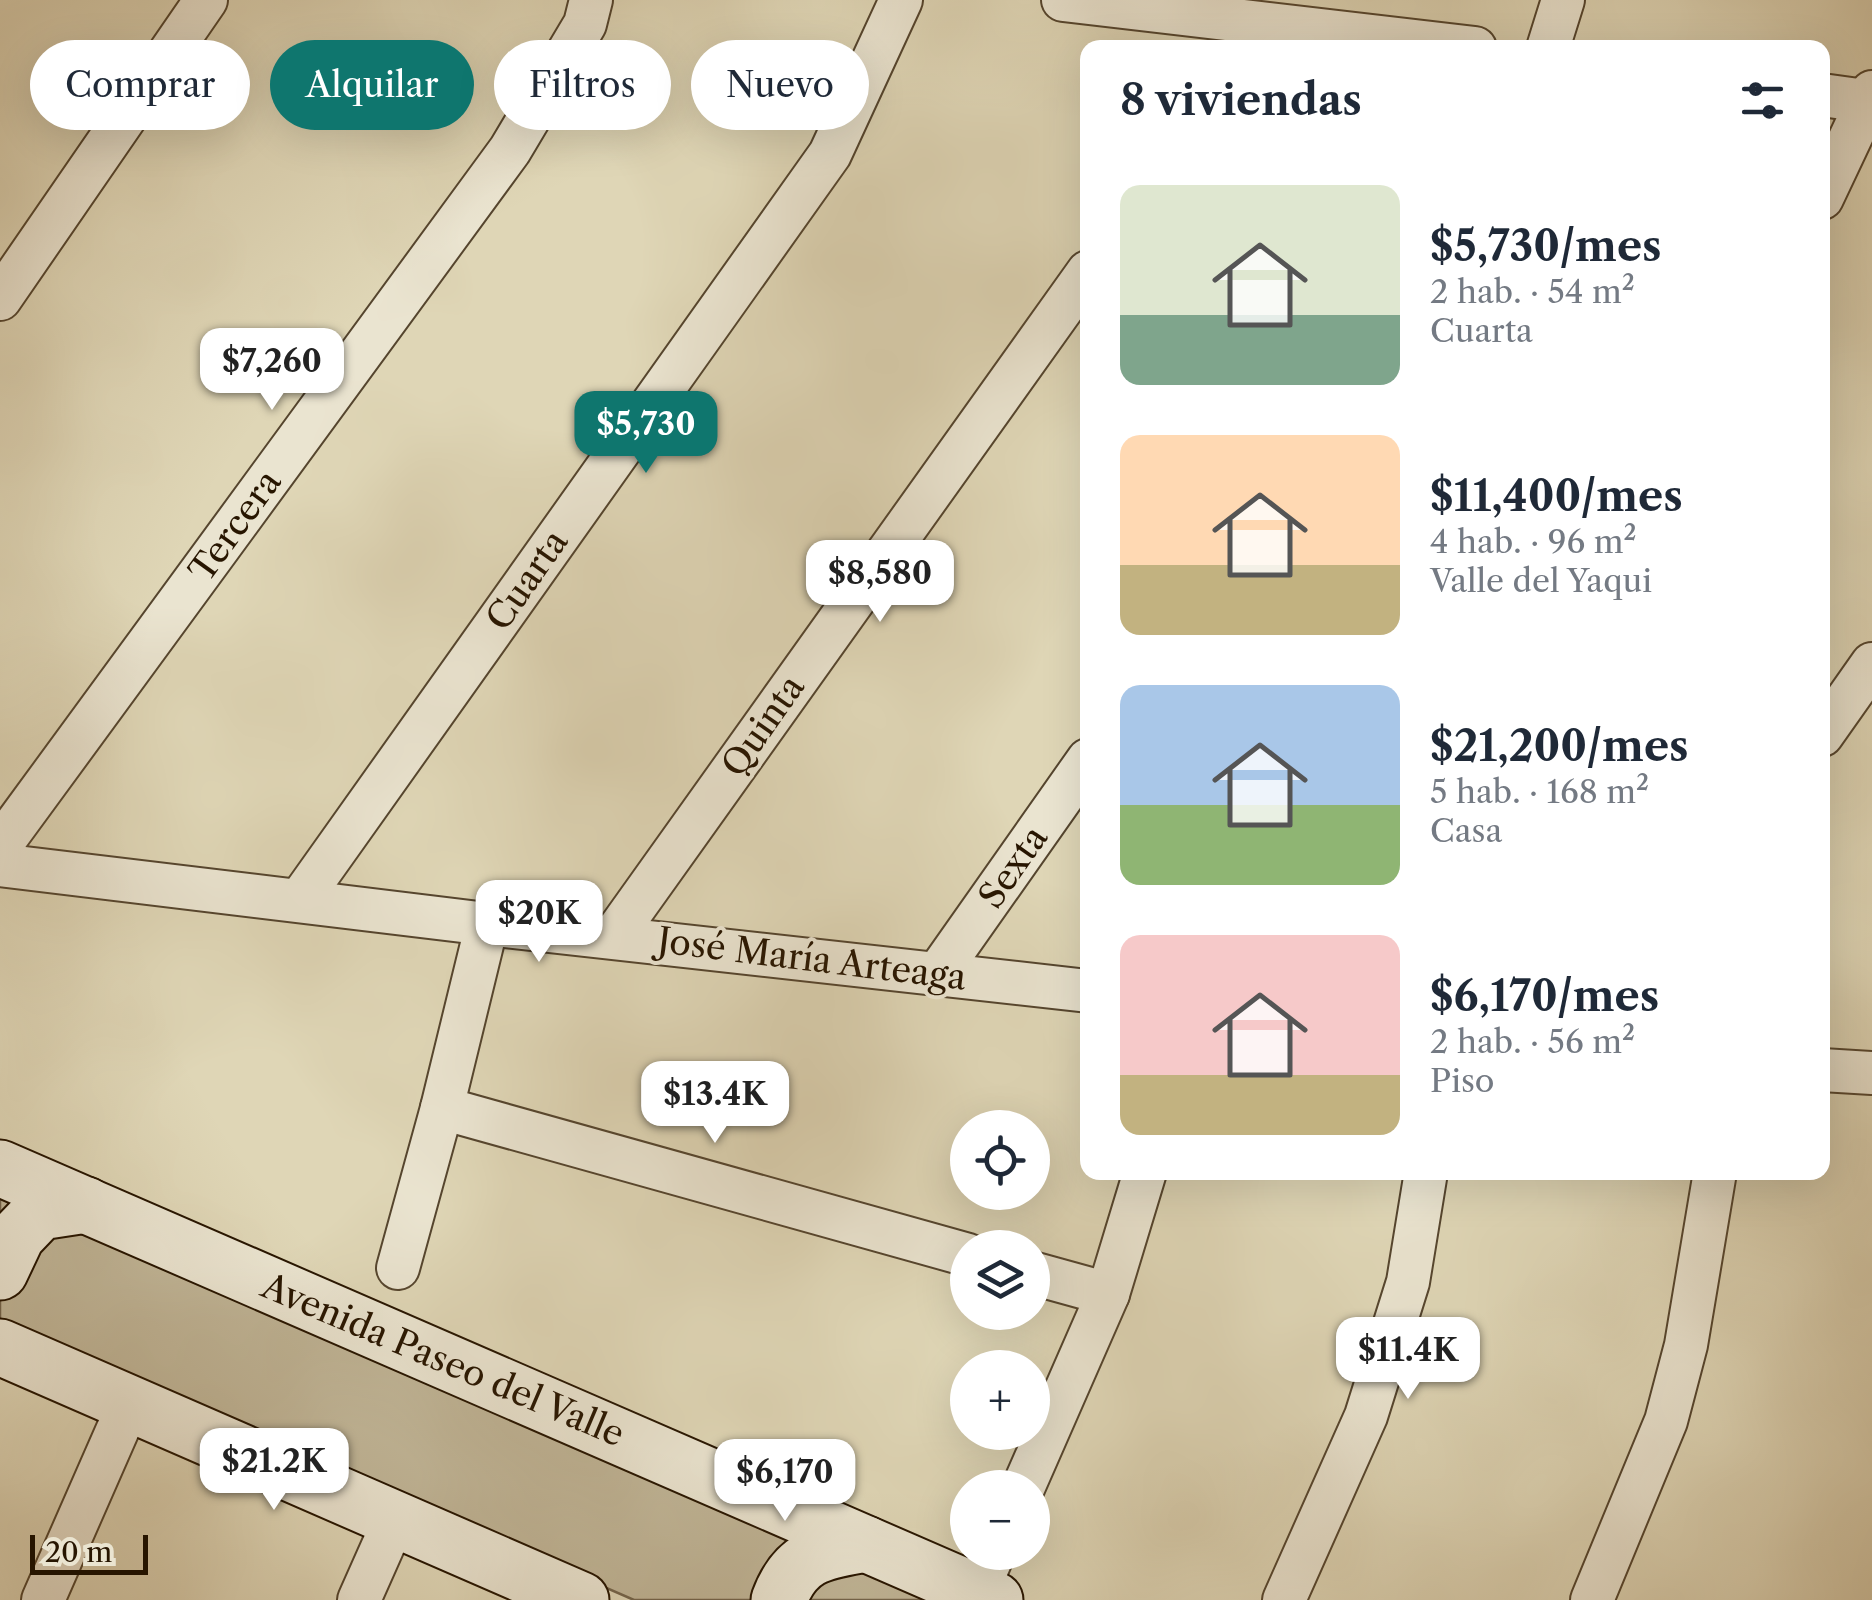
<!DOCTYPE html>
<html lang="es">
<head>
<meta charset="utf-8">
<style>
	:root { --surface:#fff; --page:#f2f2f3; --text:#1f2937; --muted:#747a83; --accent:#0f766e }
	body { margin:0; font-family:"Libre Caslon Text",serif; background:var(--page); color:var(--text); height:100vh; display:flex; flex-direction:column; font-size:38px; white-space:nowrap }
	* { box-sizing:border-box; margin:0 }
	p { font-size:32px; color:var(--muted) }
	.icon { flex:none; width:55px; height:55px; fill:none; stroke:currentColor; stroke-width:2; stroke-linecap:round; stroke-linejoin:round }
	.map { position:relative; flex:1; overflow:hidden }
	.drawer { position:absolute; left:1080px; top:40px; width:750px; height:1140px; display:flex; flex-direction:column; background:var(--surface); border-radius:20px; box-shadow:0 10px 40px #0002 }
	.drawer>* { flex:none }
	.banner { position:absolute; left:30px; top:40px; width:900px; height:90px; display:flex; gap:20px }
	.controls { position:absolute; left:950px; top:1110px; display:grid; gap:20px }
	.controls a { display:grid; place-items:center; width:100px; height:100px; border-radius:50%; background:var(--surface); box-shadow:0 10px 40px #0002; font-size:50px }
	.scale { position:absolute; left:30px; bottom:25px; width:118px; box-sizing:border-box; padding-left:10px; border:5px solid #271500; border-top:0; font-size:28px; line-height:35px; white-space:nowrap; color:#271500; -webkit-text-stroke:8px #eae4d0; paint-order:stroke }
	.price { position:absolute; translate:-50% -85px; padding:0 22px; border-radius:20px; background:#fff; color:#222; font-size:32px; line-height:65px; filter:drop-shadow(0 2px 5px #0008) }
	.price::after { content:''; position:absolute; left:50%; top:60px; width:30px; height:22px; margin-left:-15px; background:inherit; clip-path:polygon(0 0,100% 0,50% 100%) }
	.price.current { background:var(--accent); color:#fff }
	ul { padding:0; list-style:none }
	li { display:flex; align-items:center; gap:30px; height:250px; padding:0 40px }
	li span { display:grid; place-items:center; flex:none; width:280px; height:200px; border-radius:20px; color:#555 }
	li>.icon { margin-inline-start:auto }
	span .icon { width:120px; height:120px; fill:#fffc; stroke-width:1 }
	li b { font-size:42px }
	h2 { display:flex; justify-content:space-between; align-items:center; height:120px; padding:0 40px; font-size:42px }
	.chip { padding:0 35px; border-radius:45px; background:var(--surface); box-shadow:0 10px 40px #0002; font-size:35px; line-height:90px }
	.chip.current { background:var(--accent); color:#fff }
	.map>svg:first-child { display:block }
	.green { fill:#c0b597; stroke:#74654c; stroke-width:2.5 }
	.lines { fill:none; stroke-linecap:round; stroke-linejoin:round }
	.street-casing { stroke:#55452e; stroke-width:46 }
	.secondary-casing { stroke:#271500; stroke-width:59 }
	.street { stroke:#eae4d0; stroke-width:42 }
	.secondary { stroke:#eae4d0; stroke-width:55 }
	.labels { text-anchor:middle; stroke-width:8; stroke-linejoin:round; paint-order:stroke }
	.street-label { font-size:35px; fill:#271500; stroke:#eae4d0 }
</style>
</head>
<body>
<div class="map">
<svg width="1872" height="1600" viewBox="0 0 1872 1600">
	<rect width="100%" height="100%" fill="#dfd6b6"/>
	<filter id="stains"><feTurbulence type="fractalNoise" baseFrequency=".002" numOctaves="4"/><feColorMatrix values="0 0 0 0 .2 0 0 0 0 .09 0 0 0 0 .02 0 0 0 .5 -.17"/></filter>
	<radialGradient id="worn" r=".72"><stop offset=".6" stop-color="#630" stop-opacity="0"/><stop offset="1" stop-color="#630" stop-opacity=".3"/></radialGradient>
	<path class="green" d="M 0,1191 L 940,1600 L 634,1600 L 0,1324 Z"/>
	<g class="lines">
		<g class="street-casing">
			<g id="street">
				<path d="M 1063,0 L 1475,48"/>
				<path d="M 1548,48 L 1563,0"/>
				<path d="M 1822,95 L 1872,102"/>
				<path d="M 1822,198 L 1872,92"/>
				<path d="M 0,299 L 206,0"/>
				<path d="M 1822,735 L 1872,664"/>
				<path d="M 0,846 L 510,150 L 585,24 L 591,0"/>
				<path d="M 0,865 L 487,924 L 1088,991"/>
				<path d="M 300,900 L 830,154 L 901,0"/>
				<path d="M 614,936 L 1088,272"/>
				<path d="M 938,973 L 1088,760"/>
				<path d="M 1822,1070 L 1872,1073"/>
				<path d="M 442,1108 L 968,1255"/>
				<path d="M 398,1268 L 442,1108 L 487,924"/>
				<path d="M 1032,1273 L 1108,1294"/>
				<path d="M 1023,1488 L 1108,1294 L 1145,1172"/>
				<path d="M 977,1592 L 994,1552"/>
				<path d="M 43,1600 L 129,1404"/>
				<path d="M 359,1600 L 395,1519"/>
				<path d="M 1284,1600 L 1366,1416 L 1408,1282 L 1426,1172"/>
				<path d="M 1592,1600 L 1666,1421 L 1686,1345 L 1715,1172"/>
			</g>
		</g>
		<g class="secondary-casing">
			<g id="secondary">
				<path d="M 0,1168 L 995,1600"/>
				<path d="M 0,1272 L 17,1236 L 40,1212 L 86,1205"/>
				<path d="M 0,1347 L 581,1600"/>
				<path d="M 779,1600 C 796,1554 823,1552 866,1544"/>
			</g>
		</g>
		<use href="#street" class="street"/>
		<use href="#secondary" class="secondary"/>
	</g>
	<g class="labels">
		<g class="street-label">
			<text transform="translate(235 526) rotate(-54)" y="12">Tercera</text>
			<text transform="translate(527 580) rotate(-55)" y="12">Cuarta</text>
			<text transform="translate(763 726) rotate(-55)" y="12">Quinta</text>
			<text transform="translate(1013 867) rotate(-55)" y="12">Sexta</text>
			<text transform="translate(812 959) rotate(7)" y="12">José María Arteaga</text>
			<text transform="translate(443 1360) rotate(23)" y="12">Avenida Paseo del Valle</text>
		</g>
	</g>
	<rect width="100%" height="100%" filter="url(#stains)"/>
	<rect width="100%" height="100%" fill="url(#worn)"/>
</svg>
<div class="controls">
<a><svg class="icon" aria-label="locate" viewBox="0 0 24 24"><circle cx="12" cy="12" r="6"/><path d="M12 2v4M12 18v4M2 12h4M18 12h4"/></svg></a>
<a><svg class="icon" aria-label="layers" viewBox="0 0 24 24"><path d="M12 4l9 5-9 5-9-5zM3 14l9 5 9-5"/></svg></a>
<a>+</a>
<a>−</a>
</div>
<div class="scale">20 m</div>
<b class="price" style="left:272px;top:413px">$7,260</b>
<b class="price current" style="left:646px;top:476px">$5,730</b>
<b class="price" style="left:880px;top:625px">$8,580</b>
<b class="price" style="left:539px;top:965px">$20K</b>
<b class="price" style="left:715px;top:1146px">$13.4K</b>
<b class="price" style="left:1408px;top:1402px">$11.4K</b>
<b class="price" style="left:274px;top:1513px">$21.2K</b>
<b class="price" style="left:785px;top:1524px">$6,170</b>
<div class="banner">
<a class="chip">Comprar</a>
<a class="chip current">Alquilar</a>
<a class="chip">Filtros</a>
<a class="chip">Nuevo</a>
</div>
<section class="drawer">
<h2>8 viviendas<svg class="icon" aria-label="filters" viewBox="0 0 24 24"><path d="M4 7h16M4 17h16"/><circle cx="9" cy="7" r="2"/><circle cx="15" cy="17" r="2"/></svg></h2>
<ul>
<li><span style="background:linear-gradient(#dfe7d0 65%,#7fa58c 0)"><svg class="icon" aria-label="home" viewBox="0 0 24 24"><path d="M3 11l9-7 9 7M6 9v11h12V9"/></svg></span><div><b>$5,730/mes</b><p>2 hab. · 54 m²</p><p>Cuarta</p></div></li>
<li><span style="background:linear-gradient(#ffd9b3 65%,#c2b280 0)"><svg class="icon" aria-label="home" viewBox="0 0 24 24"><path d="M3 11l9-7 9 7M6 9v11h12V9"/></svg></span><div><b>$11,400/mes</b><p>4 hab. · 96 m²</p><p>Valle del Yaqui</p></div></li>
<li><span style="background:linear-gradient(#a9c7e8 60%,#8fb573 0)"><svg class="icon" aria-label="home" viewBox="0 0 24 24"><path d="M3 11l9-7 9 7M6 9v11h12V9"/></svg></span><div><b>$21,200/mes</b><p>5 hab. · 168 m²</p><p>Casa</p></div></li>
<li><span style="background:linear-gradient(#f6c9c9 70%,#c2b280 0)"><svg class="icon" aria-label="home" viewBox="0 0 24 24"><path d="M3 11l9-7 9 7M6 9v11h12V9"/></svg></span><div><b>$6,170/mes</b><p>2 hab. · 56 m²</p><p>Piso</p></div></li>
</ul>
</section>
</div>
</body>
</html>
